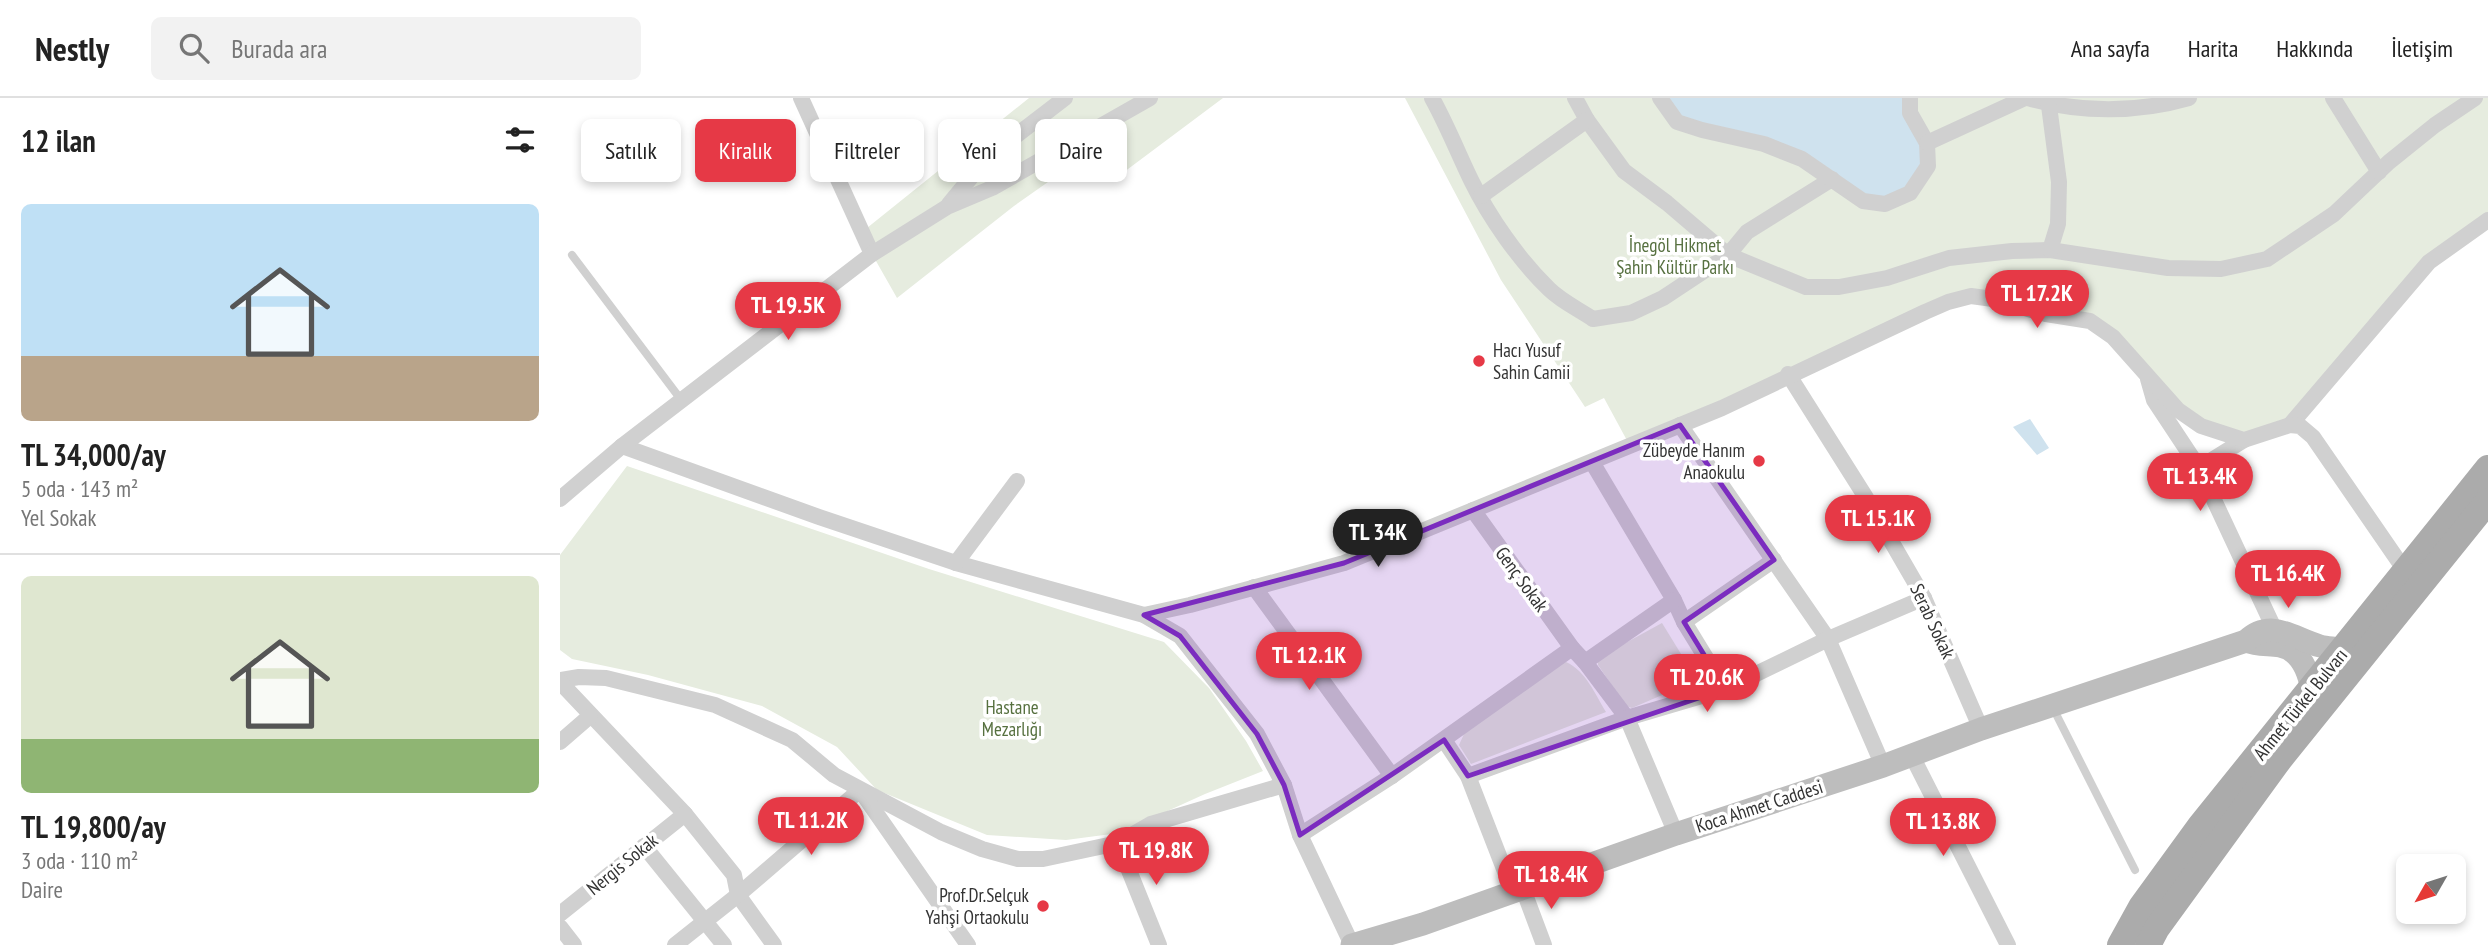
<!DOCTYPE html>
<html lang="tr">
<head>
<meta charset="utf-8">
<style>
	:root { --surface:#fff; --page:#f2f2f2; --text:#222; --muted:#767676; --line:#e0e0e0; --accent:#e63946 }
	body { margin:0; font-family:"PT Sans Narrow",sans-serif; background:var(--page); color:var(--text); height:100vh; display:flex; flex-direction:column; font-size:26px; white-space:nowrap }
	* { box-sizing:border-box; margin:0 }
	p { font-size:23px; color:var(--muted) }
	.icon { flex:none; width:38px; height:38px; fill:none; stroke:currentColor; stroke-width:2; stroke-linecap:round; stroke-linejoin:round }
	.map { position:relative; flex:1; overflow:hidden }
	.details { display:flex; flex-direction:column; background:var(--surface); width:560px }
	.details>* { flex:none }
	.top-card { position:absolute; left:21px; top:21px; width:665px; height:63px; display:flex; gap:14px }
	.needle { width:46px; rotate:231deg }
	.buttons { position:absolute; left:1836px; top:756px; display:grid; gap:14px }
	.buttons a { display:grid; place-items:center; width:70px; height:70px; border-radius:10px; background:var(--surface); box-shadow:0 4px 10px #0003; font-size:35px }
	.price { position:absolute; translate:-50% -60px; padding:0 16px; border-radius:24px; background:var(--accent); color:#fff; font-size:23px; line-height:46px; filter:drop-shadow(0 2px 4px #0008) }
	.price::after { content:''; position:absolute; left:50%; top:42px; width:21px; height:16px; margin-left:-10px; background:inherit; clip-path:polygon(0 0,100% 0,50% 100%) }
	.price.on { background:#222; color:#fff }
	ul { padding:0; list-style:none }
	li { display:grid; align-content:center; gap:14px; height:371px; padding:0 21px }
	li+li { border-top:2px solid var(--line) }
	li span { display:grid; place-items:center; height:217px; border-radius:10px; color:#555 }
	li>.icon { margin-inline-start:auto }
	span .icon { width:126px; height:126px; fill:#fffc; stroke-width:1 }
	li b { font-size:30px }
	h2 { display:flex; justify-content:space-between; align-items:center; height:84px; padding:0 21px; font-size:30px }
	.chip { padding:0 24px; border-radius:10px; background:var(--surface); box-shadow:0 4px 10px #0003; font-size:24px; line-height:63px }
	.chip.on { background:var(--accent); color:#fff }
	header { display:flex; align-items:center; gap:42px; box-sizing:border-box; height:98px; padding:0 35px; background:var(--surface); border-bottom:2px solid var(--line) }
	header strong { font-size:33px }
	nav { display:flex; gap:38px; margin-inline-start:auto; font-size:24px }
	.search { width:490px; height:63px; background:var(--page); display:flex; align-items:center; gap:18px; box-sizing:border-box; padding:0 24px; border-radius:10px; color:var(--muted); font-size:26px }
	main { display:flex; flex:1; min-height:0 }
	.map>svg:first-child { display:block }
	.green { fill:#e6ecdf }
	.water { fill:#cfe2ee }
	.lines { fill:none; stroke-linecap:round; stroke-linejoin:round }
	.lane { stroke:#d0d0d0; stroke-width:8 }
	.street { stroke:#d0d0d0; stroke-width:16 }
	.secondary { stroke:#bdbdbd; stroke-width:23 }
	.primary { stroke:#ababab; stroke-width:26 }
	.marked { fill:#7b2cbf; fill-opacity:0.2; stroke:#7b2cbf; stroke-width:5; stroke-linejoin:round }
	.poi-dot { fill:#e63946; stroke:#fff; stroke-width:2.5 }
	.labels { text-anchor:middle; stroke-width:7; stroke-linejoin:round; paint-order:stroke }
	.park-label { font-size:19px; fill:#56703f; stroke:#fff }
	.poi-label { font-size:19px; fill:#333; stroke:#fff; text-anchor:end }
	.street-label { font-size:19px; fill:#333; stroke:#fff }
</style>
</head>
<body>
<header>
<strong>Nestly</strong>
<div class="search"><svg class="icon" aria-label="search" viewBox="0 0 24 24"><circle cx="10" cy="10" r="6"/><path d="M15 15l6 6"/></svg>Burada ara</div>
<nav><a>Ana sayfa</a><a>Harita</a><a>Hakkında</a><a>İletişim</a></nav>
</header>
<main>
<section class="details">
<h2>12 ilan<svg class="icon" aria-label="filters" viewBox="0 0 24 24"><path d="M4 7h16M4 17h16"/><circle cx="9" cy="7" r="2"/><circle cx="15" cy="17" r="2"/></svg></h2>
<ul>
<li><span style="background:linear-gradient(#bfe0f5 70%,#b9a48a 0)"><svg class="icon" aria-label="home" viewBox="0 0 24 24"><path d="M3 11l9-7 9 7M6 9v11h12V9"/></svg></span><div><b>TL 34,000/ay</b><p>5 oda · 143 m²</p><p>Yel Sokak</p></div></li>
<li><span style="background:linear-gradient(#dfe7d0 75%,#8fb573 0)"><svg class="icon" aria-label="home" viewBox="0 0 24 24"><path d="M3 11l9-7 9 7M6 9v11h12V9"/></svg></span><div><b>TL 19,800/ay</b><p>3 oda · 110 m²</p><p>Daire</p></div></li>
</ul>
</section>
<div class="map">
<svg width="1928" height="847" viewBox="0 0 1928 847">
	<rect width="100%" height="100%" fill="#fff"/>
	<g class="green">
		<path d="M 469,0 L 663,0 L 560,77 L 535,51 L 454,108 L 337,200 L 312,156 L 302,134 Z"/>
		<path d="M 845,0 L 1928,0 L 1928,122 L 1869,164 L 1730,327 L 1684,342 L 1641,328 L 1530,223 L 1411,198 L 1070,348 L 1044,300 L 1025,309 L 941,182 Z"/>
		<path d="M 67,368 L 369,471 L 604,544 L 649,590 L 686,643 L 703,673 L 645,696 L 559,735 L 506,742 L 427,737 L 317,692 L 277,649 L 202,608 L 88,577 L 12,561 L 0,552 L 0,457 Z"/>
		<path d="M 1102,525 L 1137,582 L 1072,610 L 1066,608 L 1038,567 L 1038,560 Z"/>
		<path d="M 1006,564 C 1026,573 1035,596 1046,614 L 911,666 L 899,647 L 904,636 L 996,567 Z"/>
	</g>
	<g class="water">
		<path d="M 1100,0 L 1350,0 L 1367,45 L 1350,95 L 1325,106 L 1242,61 L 1117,24 Z"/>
		<path d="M 1470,321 L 1489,350 L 1477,357 L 1453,329 Z"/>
	</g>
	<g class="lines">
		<g class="lane">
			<path d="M 12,157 L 122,303"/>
			<path d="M 1493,610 L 1575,772"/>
		</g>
		<g class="street">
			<path d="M 241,0 L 312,156"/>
			<path d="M 872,0 C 887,27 898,55 911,82 C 929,119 959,162 989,191 C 1001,203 1018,211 1033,221 L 1071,215 L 1103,200 L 1168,157 L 1187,134 L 1272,81"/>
			<path d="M 1015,0 L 1027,22 L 1064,73 L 1107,105 L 1168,157 L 1246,189 L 1279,189 L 1327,180 L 1389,160 L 1452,153 L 1490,152 L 1608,170 L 1661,171 L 1707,161 L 1774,116 L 1829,64 L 1875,27 L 1915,0"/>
			<path d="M 1100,0 L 1117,24 L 1142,32 L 1204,46 L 1242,61 L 1303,103 L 1325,106 L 1350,95 L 1368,68 L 1367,45 L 1350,15 L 1350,0"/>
			<path d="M 1468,0 C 1520,15 1577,15 1629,0"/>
			<path d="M 1488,0 L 1499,84 L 1498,126 L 1490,152"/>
			<path d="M 1773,0 L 1819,74"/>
			<path d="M 1367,45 L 1465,0"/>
			<path d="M 921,98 L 1027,22"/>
			<path d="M 389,106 L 427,60 L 505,0"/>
			<path d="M 1228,276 L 1305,398 L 1364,500 L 1421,631"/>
			<path d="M 1588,281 L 1594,302 L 1639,370 L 1719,541"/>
			<path d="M 1120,327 L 1268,541 L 1323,668"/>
			<path d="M 1730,327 L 1869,164 L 1928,122"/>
			<path d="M 62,348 L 259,419 L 396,465 L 584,517 L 620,538 L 697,636 L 724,687 L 740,737 L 792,847"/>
			<path d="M 1032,364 L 1114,502 L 1124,524 L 1165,591"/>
			<path d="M 1639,370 L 1684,342"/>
			<path d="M 0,401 L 62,348 L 312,156 L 387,109 L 432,90 L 590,0"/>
			<path d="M 913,412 L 1012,550 L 1025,564 L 1067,620 L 1116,736"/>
			<path d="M 396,465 L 457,383"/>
			<path d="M 694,489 L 832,678"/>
			<path d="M 584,517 L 630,507 L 784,465 L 1162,310 L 1365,214 L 1388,204 L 1411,198 L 1433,201 L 1486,216 L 1530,223 L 1553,239 L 1618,312 L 1641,328 L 1684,342 L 1730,327 L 1740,328 L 1753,339 L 1846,474"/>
			<path d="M 1124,524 L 1214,462"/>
			<path d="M 1025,564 L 1114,502"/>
			<path d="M 0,582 L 19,579 L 46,580 L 155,607 L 232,642 L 274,677 L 381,734 L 422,751 L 458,761 L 483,761 L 558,745 L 591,726 L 724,687"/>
			<path d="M 0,584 L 125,716 L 174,777 L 178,797 L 214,847"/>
			<path d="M 884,642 L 908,678 L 953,794"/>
			<path d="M 0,644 L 30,618"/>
			<path d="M 1351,656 L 1448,847"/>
			<path d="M 908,678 L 1067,620 L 1165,591 L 1268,541 L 1364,500"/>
			<path d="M 740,737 L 832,678 L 1012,550"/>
			<path d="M 558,745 L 599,847"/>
			<path d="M 84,748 L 164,847"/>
			<path d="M 963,791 L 984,847"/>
			<path d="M 0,816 L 125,716"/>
			<path d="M 0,829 L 14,847"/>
			<path d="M 115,847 L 178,797 L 300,692 L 408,847"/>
		</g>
		<g class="secondary">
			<path d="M 1686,543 C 1698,548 1708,546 1720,548 C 1741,552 1749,575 1752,592"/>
			<path d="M 792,847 L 863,826 L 1116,736 L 1323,668 L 1421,631 L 1686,543 C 1711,519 1734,541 1760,548 C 1768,550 1776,550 1783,552"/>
		</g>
		<g class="primary">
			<path d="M 1560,847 L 1581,809 L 1640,728 L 1928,370"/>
			<path d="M 1588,847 L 1597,830 L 1720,661 L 1928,403"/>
		</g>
	</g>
	<path class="marked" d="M 1120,327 L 1214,462 L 1124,524 L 1165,591 L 908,678 L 884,642 L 740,737 L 724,687 L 697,636 L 620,538 L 584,517 L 784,465 Z"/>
	<g class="poi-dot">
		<circle cx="919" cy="263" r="7"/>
		<circle cx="1199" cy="363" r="7"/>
		<circle cx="483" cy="808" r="7"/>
	</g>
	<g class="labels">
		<g class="park-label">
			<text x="1115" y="154">İnegöl Hikmet<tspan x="1115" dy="22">Şahin Kültür Parkı</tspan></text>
			<text x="452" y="616">Hastane<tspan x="452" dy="22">Mezarlığı</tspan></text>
		</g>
		<g class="poi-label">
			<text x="933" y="259" text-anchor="start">Hacı Yusuf<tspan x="933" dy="22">Sahin Camii</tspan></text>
			<text x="1185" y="359">Zübeyde Hanım<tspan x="1185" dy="22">Anaokulu</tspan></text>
			<text x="469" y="804">Prof.Dr.Selçuk<tspan x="469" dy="22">Yahşi Ortaokulu</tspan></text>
		</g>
		<g class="street-label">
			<text transform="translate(962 481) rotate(54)" y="7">Genç Sokak</text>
			<text transform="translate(1373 523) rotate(65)" y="7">Serab Sokak</text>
			<text transform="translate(1740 606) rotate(-51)" y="7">Ahmet Türkel Bulvarı</text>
			<text transform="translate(1199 708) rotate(-18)" y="7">Koca Ahmet Caddesi</text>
			<text transform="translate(62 766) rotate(-39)" y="7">Nergis Sokak</text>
		</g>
	</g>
</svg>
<div class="buttons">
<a><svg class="needle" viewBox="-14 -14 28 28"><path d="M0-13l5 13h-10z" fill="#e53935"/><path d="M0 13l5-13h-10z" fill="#767676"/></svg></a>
</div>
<b class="price" style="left:1477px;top:232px">TL 17.2K</b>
<b class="price" style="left:228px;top:244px">TL 19.5K</b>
<b class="price" style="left:1640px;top:415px">TL 13.4K</b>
<b class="price" style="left:1318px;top:457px">TL 15.1K</b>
<b class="price on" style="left:818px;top:471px">TL 34K</b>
<b class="price" style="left:1728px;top:512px">TL 16.4K</b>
<b class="price" style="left:749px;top:594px">TL 12.1K</b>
<b class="price" style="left:1147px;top:616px">TL 20.6K</b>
<b class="price" style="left:251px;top:759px">TL 11.2K</b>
<b class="price" style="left:1383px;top:760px">TL 13.8K</b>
<b class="price" style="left:596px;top:789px">TL 19.8K</b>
<b class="price" style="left:991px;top:813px">TL 18.4K</b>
<div class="top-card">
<a class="chip">Satılık</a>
<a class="chip on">Kiralık</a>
<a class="chip">Filtreler</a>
<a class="chip">Yeni</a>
<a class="chip">Daire</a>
</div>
</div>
</main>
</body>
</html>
